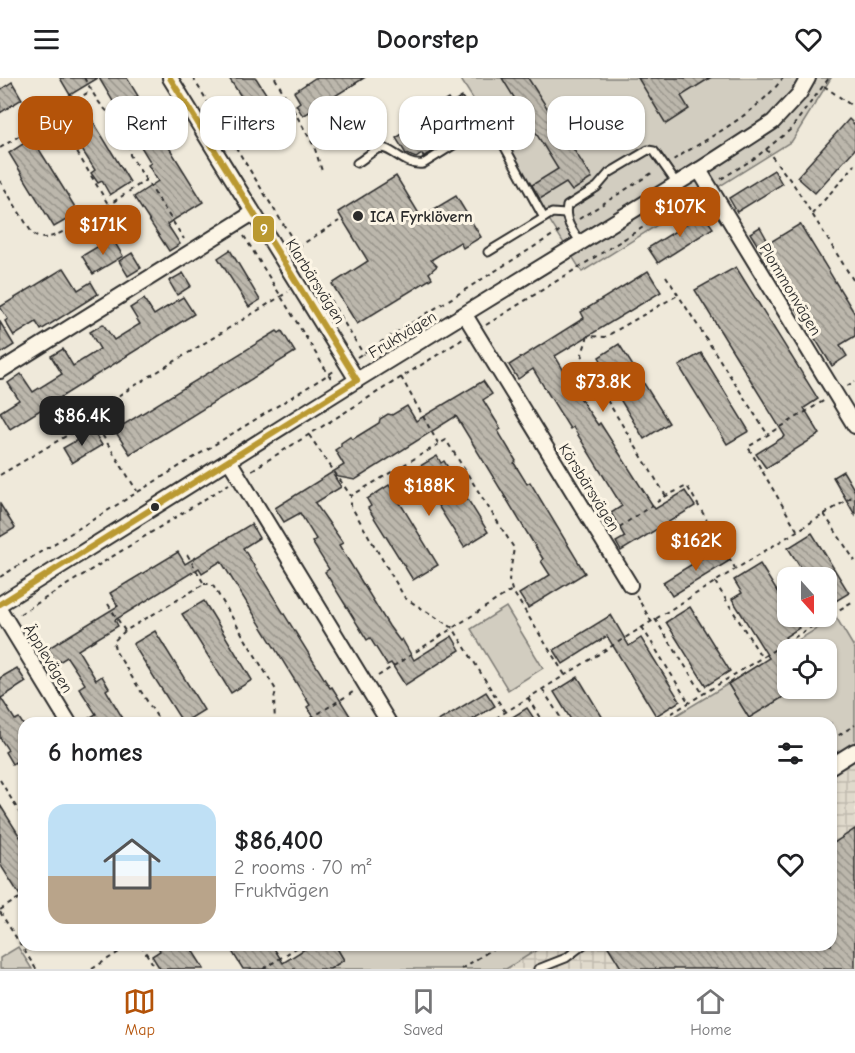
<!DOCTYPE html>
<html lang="en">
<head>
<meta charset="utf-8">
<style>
	:root { --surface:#fff; --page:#f2f2f2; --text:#202124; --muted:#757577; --line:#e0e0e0; --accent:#b45309 }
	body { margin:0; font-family:"Comic Neue",sans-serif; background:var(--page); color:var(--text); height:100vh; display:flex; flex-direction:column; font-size:22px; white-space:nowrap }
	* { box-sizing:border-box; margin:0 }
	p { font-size:20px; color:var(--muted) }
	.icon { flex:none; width:33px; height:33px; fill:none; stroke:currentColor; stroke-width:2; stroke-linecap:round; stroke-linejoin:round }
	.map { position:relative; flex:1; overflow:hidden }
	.sheet { position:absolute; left:18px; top:639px; width:819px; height:234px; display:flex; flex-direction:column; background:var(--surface); border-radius:18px; box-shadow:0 2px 4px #0004 }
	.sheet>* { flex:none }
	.banner { position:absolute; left:18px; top:18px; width:819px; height:54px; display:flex; gap:12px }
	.needle { width:39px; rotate:159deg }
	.fabs { position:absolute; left:777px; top:489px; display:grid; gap:12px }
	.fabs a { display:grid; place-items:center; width:60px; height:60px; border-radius:12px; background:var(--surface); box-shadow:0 2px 4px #0004; font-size:30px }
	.price { position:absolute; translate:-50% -51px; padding:0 14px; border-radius:12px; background:var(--accent); color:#fff; font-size:20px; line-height:39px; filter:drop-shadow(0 2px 3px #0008) }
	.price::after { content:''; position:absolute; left:50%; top:36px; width:18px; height:14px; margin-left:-9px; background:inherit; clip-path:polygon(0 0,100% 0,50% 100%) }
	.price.current { background:#222; color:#fff }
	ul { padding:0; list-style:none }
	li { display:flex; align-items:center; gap:18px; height:150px; padding:0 30px }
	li+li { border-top:2px solid var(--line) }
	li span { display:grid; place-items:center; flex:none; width:168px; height:120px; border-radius:18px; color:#555 }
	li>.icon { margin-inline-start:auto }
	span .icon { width:72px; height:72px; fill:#fffc; stroke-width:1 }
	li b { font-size:26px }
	h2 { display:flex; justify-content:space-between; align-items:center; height:72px; padding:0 30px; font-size:26px }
	.chip { padding:0 21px; border-radius:18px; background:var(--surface); box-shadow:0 2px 4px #0004; font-size:21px; line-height:54px }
	.chip.current { background:var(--accent); color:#fff }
	header { display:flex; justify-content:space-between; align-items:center; height:78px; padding:0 30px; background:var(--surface); font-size:27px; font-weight:800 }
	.menu { display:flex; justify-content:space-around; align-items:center; height:84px; border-top:2px solid var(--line); background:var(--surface); font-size:16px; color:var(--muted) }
	.menu a { display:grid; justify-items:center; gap:3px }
	.menu .current { color:var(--accent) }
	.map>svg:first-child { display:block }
	.industrial { fill:url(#industrial-grid) }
	.green { fill:#d2cdc0; stroke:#7e7c76; stroke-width:1.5 }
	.building { fill:url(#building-back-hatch); stroke:#2b2b2b; stroke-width:1.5 }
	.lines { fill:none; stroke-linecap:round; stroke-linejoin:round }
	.lane-casing { stroke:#2b2b2b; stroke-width:11 }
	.street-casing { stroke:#2b2b2b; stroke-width:18 }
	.path { stroke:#2b2b2b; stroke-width:2; stroke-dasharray:4.5 4.5; stroke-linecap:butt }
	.lane { stroke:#fcf5e5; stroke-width:7 }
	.street { stroke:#fcf5e5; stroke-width:14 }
	.bus-1-casing { stroke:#fcf5e5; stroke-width:10 }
	.bus-1 { stroke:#ba9930; stroke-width:6 }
	.poi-dot { fill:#2b2b2b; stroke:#fcf5e5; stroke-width:2 }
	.labels { text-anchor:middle; stroke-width:6; stroke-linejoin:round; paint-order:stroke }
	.poi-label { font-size:16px; font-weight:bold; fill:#2b2b2b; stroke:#fcf5e5; text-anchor:start }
	.street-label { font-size:16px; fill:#2b2b2b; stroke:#fcf5e5 }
	.line-badge { stroke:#fcf5e5; stroke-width:2 }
	.badge-label { font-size:16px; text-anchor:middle; font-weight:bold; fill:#fff }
</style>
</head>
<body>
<header><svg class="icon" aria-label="menu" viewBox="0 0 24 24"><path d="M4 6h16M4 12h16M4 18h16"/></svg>Doorstep<svg class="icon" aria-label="heart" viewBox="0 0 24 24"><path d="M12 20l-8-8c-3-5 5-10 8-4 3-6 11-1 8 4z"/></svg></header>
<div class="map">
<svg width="855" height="891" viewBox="0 0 855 891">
	<defs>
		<pattern id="industrial-grid" width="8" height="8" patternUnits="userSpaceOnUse" patternTransform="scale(1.5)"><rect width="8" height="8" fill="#e0dacc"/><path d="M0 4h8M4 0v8" fill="none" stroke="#c0bbaf"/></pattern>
		<pattern id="building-back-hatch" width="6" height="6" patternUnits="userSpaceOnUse" patternTransform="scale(1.5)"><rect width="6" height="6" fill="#bcb7ac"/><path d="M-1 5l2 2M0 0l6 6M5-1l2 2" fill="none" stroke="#99958c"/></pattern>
	</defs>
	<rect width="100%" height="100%" fill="#efe9da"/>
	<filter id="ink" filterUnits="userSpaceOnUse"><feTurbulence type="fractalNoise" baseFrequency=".0167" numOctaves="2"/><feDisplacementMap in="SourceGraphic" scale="12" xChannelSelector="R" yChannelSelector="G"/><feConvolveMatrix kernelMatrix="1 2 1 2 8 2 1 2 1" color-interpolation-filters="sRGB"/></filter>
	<g filter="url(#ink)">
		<path class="industrial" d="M 855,673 L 855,891 L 506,891 L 545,867 L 831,867 L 831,688 Z"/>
		<g class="green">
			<path d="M 460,0 L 831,0 L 792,63 L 582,194 Z"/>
			<path d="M 506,529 L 543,590 L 508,612 L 471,551 Z"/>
			<path d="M 836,539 L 855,571 L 855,673 L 831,688 L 831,645 L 680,645 L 675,638 L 728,606 L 749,640 L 796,611 L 826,610 L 826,572 L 793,571 L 790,567 Z"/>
			<path d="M 335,867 L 545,867 L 506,891 L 330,891 L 344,882 Z"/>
			<path d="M 18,869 L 32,891 L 0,891 L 0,880 Z"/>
		</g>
		<g class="building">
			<path d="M 60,0 L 98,0 L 70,17 Z"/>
			<path d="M 99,0 L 127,0 L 138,18 L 117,30 Z"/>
			<path d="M 229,0 L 256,0 L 279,36 L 268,43 L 271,48 L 259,55 L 243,28 L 246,26 Z"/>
			<path d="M 315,0 L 364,0 L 303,38 L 296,27 L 300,24 L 294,14 Z"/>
			<path d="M 502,0 L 528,0 L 592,100 L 572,113 L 566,105 L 540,121 L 532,107 L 558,91 Z"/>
			<path d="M 638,0 L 710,0 L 681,18 L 689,31 L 666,46 Z"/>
			<path d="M 12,4 L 22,21 L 0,35 L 0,12 Z"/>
			<path d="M 462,19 L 477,42 L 466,49 L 467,52 L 423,79 L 422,76 L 416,80 L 406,76 L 396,60 L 407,53 L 404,48 L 448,21 L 451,26 Z"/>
			<path d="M 85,30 L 130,104 L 110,117 L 102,103 L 98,105 L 91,95 L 95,92 L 79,67 L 76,70 L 60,45 Z"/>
			<path d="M 849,41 L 855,47 L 855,71 L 815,115 L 797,99 Z"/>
			<path d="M 155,47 L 203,124 L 167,146 L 180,166 L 169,173 L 134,119 L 158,103 L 148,87 L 151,85 L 135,59 Z"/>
			<path d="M 32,60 L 75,129 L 71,131 L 75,137 L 54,149 L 9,75 Z"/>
			<path d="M 774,92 L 782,106 L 737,134 L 729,120 Z"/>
			<path d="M 396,98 L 421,139 L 456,118 L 481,159 L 463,170 L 460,164 L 431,182 L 437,188 L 429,195 L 432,200 L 357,246 L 332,206 L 368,183 L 338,134 Z"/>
			<path d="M 703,136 L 713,150 L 658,185 L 648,170 Z"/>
			<path d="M 800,146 L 855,236 L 855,258 L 840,267 L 847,278 L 832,288 L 750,155 L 760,149 L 769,165 Z"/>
			<path d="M 112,160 L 123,178 L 93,196 L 82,178 Z"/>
			<path d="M 230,172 L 260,222 L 249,229 L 218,180 Z"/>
			<path d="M 132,175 L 141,190 L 128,198 L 119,183 Z"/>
			<path d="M 736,189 L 818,321 L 804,330 L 820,356 L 766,390 L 756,376 L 785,358 L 695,212 Z"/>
			<path d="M 64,190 L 78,212 L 91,204 L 98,216 L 41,252 L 36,244 L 14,258 L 5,243 L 8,241 L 0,229 Z"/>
			<path d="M 648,193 L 661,214 L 555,278 L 587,331 L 598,347 L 600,345 L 655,431 L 685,413 L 695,428 L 621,473 L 616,464 L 625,459 L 611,435 L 622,428 L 573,349 L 570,351 L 533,291 L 518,301 L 509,287 L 584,240 L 581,234 Z"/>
			<path d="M 183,195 L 191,208 L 177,217 L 169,203 Z"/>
			<path d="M 183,219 L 194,236 L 10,351 L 0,334 L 19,322 L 8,305 L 21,296 L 33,314 L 62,296 L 51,278 L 63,271 L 73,288 L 100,271 L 90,254 L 103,246 L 114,262 L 140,246 L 130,230 L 144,221 L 154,237 Z"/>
			<path d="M 0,244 L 14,267 L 0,276 Z"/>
			<path d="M 277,253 L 279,255 L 282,253 L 295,274 L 130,376 L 117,356 L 120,354 L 118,350 Z"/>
			<path d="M 619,266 L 669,345 L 644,361 L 600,288 L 603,286 L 599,279 Z"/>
			<path d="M 701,275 L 749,353 L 727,366 L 679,288 Z"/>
			<path d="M 483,303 L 492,316 L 483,322 L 501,351 L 498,353 L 516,383 L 514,385 L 527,406 L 530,404 L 585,495 L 528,530 L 519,516 L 550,497 L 541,483 L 543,481 L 456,338 L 355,402 L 334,398 L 341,409 L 315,425 L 343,465 L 339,467 L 389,548 L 400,563 L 402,561 L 414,582 L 452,558 L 460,572 L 405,607 L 391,585 L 387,587 L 370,560 L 367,562 L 325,494 L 329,491 L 312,464 L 316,461 L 300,435 L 284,444 L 275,430 L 344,387 L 335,372 L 341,368 L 341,365 L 350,359 L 353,361 L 379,345 L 380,341 L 388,336 L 392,337 L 407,328 L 416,343 Z"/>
			<path d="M 93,353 L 102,367 L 72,385 L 63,370 Z"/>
			<path d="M 437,378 L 441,385 L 444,383 L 488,454 L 464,469 L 415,391 Z"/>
			<path d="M 843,393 L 855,413 L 855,437 L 833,399 Z"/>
			<path d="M 389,407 L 438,487 L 413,502 L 368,430 L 371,428 L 367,421 Z"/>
			<path d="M 0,426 L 15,450 L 0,459 Z"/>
			<path d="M 251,446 L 259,460 L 243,470 L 330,610 L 332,609 L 352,641 L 345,645 L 318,645 L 307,629 L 310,627 L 221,483 L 202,495 L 199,490 L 115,542 L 118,548 L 78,572 L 96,602 L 102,598 L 109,610 L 106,612 L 122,639 L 113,645 L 81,645 L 96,636 L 79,610 L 85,606 L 67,579 L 51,589 L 42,574 L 118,528 L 110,515 L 178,474 L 185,486 Z"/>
			<path d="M 812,455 L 849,515 L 826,529 L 826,500 L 807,500 L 788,470 Z"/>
			<path d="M 720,469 L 729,483 L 672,518 L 663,504 Z"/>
			<path d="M 760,486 L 788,531 L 788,538 L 792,538 L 799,550 L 785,559 L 793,572 L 788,572 L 788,616 L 749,640 L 728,606 L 769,580 L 732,521 L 742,515 L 734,502 Z"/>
			<path d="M 204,523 L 252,602 L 231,615 L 182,536 Z"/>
			<path d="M 690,529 L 730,593 L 706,608 L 666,544 Z"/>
			<path d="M 611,537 L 629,568 L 641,560 L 680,623 L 656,638 L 607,558 L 563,586 L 554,572 Z"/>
			<path d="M 155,553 L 204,632 L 183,645 L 133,566 Z"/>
			<path d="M 17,590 L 26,604 L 1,620 L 15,642 L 19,640 L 24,648 L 24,699 L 15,684 L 12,686 L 5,674 L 8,672 L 0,660 L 0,600 Z"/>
			<path d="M 578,599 L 606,645 L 573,645 L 554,614 Z"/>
			<path d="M 486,614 L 495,628 L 467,645 L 435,645 Z"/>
			<path d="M 527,630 L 537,645 L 503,645 Z"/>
			<path d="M 0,727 L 24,765 L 24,824 L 0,786 Z"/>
			<path d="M 855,751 L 855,891 L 622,891 L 607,867 L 831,867 L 831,767 Z"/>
			<path d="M 165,867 L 189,867 L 204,891 L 160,891 L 152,878 L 160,873 L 159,871 Z"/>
			<path d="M 228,867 L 272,867 L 283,885 L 311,867 L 335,867 L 344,882 L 330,891 L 243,891 Z"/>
		</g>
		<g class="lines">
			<g class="lane-casing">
				<g id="lane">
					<path d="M 357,85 C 364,81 371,74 378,71 C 391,66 403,89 423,86 L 484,48 L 502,64 L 544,140"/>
					<path d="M 581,165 C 573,153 564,143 567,128 L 597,109 L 609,95 L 648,72 L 654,73 L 677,106"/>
					<path d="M 488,174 L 552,135 L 565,136"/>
					<path d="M 538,891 L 566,880 L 583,867"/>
				</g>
			</g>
			<g class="street-casing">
				<g id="street">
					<path d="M 170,0 L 357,302"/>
					<path d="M 699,92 L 855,348"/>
					<path d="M 465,237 L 630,507"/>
					<path d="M 0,293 L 253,135"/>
					<path d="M 230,384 L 389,645"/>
					<path d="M 0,526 L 357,302 L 699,92 L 773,44 L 799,16 L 808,0"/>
					<path d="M 0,532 L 69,645"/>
					<path d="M 831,688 L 855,673"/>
				</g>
			</g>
			<g class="path">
				<path d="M 84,0 C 90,9 95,20 102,28 C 120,48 128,48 130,77 L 184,161"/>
				<path d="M 193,0 L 364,277"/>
				<path d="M 275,0 L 314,68 L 322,93"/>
				<path d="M 824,8 L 855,30"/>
				<path d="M 54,36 L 108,126"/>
				<path d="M 0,70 L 92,12"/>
				<path d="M 766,71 L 794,107 L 855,205"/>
				<path d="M 673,82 C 711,58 755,37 783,0"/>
				<path d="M 721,101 L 755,80 L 790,52 L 829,0"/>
				<path d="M 0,103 L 32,155 C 36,159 39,160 44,160 C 65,159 126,115 146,102"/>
				<path d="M 812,136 L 855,87"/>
				<path d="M 579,141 L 655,93"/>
				<path d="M 244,158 L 332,302"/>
				<path d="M 298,169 L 339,143"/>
				<path d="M 666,198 L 768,357"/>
				<path d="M 486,247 L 698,115"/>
				<path d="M 357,279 L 561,152"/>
				<path d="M 401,299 L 439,367"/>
				<path d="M 847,308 L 855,303"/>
				<path d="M 93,342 L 137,413"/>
				<path d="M 309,357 L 351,418"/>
				<path d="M 252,392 L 463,261"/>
				<path d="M 0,397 L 93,342 L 108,324 L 288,214"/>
				<path d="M 666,418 L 586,288 L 582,276 L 588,258 L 605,259 L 678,217"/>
				<path d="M 824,436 L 855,483"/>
				<path d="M 797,452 L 748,369 L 825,322"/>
				<path d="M 612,454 L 666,418 L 687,408 L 735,490"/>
				<path d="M 0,499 L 334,293"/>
				<path d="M 715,504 L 762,580"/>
				<path d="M 204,506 L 212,506 L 276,612 L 274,621 L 275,645"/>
				<path d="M 636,517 L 651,543"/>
				<path d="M 108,526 L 125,553 L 204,506 L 187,476"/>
				<path d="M 20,536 L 229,406"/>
				<path d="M 655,541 L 703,616"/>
				<path d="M 642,549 L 689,625"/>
				<path d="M 125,553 L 113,564 L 116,574 L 161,645"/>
				<path d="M 378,598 L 512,512"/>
				<path d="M 543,612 L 564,645"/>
				<path d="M 528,620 L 543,645"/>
				<path d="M 505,634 L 453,550 L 405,520 L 351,428 L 351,418 L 446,362 L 514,470 L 509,502 L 512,512 L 565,597"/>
				<path d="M 303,645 L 353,614"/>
				<path d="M 488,645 L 855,417"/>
				<path d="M 656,645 L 855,522"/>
				<path d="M 831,662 L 855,647"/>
				<path d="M 0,702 L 24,742"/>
				<path d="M 0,832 L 24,817"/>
				<path d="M 0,834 L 36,891"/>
				<path d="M 141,867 L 156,891"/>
				<path d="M 92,891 L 130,867"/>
				<path d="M 263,891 L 301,867"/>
				<path d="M 461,891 L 499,867"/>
			</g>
			<use href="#lane" class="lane"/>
			<use href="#street" class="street"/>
			<g class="bus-1-casing">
				<g id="bus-1">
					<path d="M 170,0 L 357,302"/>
					<path d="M 0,526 L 357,302"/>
				</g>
			</g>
			<use href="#bus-1" class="bus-1"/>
		</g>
	</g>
	<g class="poi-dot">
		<circle cx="358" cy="138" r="6"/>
		<circle cx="155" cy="429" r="5"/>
	</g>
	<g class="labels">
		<g class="poi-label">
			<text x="370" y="144">ICA Fyrklövern</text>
		</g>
		<g class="street-label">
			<text transform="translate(316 203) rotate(58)" y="6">Klarbärsvägen</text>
			<text transform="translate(791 211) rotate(59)" y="6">Plommonvägen</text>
			<text transform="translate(402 256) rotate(-31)" y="6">Fruktvägen</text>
			<text transform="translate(590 409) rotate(58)" y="6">Körsbärsvägen</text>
			<text transform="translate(49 580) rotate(58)" y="6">Äpplevägen</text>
		</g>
	</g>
	<rect class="line-badge" x="252" y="137" width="23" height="28" rx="6" fill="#ba9930"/>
	<g class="badge-label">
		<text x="264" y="157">9</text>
	</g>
</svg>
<div class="fabs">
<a><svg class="needle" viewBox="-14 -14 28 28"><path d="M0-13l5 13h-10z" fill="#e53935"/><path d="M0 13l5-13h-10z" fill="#757577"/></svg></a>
<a><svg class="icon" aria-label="locate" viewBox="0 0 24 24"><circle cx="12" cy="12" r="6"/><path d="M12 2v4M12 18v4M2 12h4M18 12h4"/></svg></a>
</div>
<b class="price" style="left:680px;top:160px">$107K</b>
<b class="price" style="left:103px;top:178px">$171K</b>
<b class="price" style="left:603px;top:335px">$73.8K</b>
<b class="price current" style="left:82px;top:369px">$86.4K</b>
<b class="price" style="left:429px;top:439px">$188K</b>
<b class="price" style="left:696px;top:494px">$162K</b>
<div class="banner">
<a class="chip current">Buy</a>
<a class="chip">Rent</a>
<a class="chip">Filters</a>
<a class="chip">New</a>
<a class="chip">Apartment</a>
<a class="chip">House</a>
</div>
<section class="sheet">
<h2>6 homes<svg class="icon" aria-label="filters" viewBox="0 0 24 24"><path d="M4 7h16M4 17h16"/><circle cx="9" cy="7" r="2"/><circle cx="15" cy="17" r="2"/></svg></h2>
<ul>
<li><span style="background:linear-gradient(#bfe0f5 60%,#b9a48a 0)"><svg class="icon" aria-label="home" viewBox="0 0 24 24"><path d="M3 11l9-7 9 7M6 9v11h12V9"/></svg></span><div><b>$86,400</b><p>2 rooms · 70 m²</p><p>Fruktvägen</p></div><svg class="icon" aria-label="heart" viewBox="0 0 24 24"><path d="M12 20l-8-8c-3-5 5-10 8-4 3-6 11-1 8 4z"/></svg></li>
</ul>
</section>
</div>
<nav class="menu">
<a class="current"><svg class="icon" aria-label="map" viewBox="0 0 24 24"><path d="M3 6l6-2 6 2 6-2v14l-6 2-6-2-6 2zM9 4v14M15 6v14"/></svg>Map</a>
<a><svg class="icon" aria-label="saved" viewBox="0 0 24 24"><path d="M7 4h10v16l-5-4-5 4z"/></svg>Saved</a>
<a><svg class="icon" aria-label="home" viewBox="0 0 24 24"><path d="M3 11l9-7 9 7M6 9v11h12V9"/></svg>Home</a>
</nav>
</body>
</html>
